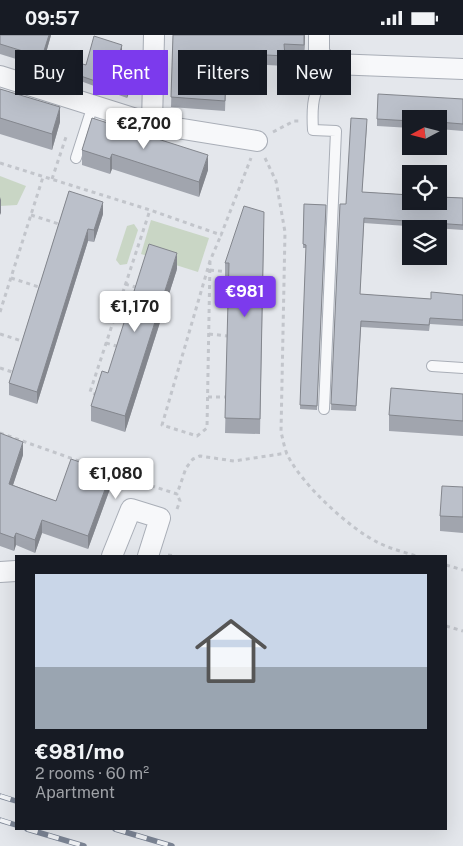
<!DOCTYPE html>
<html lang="en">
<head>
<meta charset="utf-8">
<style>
	:root { --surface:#171b24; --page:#20242c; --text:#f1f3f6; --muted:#9ea1a6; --accent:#7c3aed }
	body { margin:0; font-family:"Public Sans",sans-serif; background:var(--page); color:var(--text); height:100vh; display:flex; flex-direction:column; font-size:19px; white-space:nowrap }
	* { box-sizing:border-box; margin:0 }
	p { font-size:16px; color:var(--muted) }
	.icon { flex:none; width:28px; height:28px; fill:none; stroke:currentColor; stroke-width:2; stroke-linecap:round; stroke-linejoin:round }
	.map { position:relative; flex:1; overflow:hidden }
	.panel { position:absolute; left:15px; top:520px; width:432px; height:275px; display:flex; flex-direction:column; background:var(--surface); border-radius:0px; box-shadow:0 5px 20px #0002 }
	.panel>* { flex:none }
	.guide { position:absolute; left:15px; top:15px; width:434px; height:45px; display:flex; gap:10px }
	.needle { width:32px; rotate:263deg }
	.buttons { position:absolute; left:402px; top:75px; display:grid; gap:10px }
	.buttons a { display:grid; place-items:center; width:45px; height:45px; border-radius:0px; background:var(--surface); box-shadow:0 5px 20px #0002; font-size:25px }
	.price { position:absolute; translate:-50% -42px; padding:0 11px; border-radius:5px; background:#fff; color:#222; font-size:16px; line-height:32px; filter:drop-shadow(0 1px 2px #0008) }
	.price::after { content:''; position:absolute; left:50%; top:30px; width:15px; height:11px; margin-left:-8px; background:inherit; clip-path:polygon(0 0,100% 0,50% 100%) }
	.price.active { background:var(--accent); color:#fff }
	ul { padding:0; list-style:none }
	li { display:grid; align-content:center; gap:10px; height:265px; padding:0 20px }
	li span { display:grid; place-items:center; height:155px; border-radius:0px; color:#555 }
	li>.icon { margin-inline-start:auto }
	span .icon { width:90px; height:90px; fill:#fffc; stroke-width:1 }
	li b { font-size:21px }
	.pill { padding:0 18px; border-radius:0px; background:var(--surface); box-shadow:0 5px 20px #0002; font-size:18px; line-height:45px }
	.pill.active { background:var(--accent); color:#fff }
	.status { display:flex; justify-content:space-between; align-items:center; height:35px; padding:0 25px; background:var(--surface); direction:ltr }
	.status svg { height:14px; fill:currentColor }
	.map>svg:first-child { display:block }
	.green { fill:#c9d6c5 }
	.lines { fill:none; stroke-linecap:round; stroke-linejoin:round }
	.service-casing { stroke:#a9aeb7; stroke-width:12 }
	.minor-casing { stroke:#a9aeb7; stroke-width:22 }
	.path { stroke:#c2c5cb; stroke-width:3; stroke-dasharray:4 4; stroke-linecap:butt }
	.service { stroke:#f7f8fa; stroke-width:10 }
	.minor { stroke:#f7f8fa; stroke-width:20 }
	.rail-casing { stroke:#7d8696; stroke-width:5.5 }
	.rail { stroke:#f4f6f9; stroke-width:4; stroke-dasharray:11; stroke-linecap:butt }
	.wall { fill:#a1a5ae }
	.shaded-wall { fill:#83868d }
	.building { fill:#bbc0ca; stroke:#83868d }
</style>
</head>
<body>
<div class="status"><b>09:57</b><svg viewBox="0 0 49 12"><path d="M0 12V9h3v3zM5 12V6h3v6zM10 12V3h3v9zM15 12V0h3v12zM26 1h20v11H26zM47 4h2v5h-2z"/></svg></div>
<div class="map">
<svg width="463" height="811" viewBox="0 0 463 811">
	<rect width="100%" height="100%" fill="#e4e7ec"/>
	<g class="green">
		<path d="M 0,141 L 26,151 L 17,170 L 0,171 Z"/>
		<path d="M 151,185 L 209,203 L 198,237 L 141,219 Z"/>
		<path d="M 134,189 L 138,195 L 127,229 L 120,230 L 116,225 L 127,191 Z"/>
	</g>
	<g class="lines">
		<g class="service-casing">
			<g id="service">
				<path d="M 76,123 L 93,70"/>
				<path d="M 432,331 L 463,333"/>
				<path d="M 324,374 L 336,96 L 313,95 C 311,61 314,57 333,29"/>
			</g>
		</g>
		<g class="minor-casing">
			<g id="minor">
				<path d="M 319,0 L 319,18 L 326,26 L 333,29 L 463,34"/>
				<path d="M 0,41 L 152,89 L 257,106"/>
				<path d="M 152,89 L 154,0"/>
				<path d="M 112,521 L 131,474 L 160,483 L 148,521"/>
				<path d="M 0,537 L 16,536"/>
			</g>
		</g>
		<g class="path">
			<path d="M 273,97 L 294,86 L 299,86"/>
			<path d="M 265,123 L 276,146 L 285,197 L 281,397 C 283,404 284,412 287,419 C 301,449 350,494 379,508 C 391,514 404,517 416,521"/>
			<path d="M 0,128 L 150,175 L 221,200 L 251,123"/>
			<path d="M 52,144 L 66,102"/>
			<path d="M 31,180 L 62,190"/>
			<path d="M 210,226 L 207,393 L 197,401 L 162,390 L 210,226 L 221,200"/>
			<path d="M 210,235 L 228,237"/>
			<path d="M 11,243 L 42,253"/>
			<path d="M 125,249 L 139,253"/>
			<path d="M 0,277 L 43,142"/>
			<path d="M 0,299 L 25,307"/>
			<path d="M 209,299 L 228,301"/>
			<path d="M 106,308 L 120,312"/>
			<path d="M 0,333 L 15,338"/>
			<path d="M 97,360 L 90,357 L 150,175"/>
			<path d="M 208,362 L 226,362"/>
			<path d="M 0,398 L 121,441 L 177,459 L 186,433 L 193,424 L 200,421 L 234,426 L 287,418"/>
			<path d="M 177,474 L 180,466 L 177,459"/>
			<path d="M 168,520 L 176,521"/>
			<path d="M 446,530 L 463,535"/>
			<path d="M 446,591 L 463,596"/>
		</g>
		<use href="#service" class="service"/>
		<use href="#minor" class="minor"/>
		<g class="rail-casing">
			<g id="rail">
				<path d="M 0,761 L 16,766"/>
				<path d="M 0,785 L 16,790"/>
				<path d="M 27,794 L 84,811"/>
				<path d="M 115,794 L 172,811"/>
			</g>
		</g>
		<use href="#rail" class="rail"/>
	</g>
	<g class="wall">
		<path d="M 0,0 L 51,0 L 42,32 L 0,19 Z"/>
		<path d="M 173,0 L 305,0 L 304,20 L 285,19 L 285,31 L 229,28 L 228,45 L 226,45 L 225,76 L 171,72 Z"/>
		<path d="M 122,16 L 116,38 L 133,48 L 127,63 L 75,44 L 75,39 L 86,30 Z"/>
		<path d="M 0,54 L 60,87 L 52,115 L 0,99 Z"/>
		<path d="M 463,64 L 463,96 L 439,94 L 439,84 L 411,84 L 411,93 L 377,91 L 377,84 Z"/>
		<path d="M 92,83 L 208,135 L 199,162 L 112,134 L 110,139 L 82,130 L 82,115 Z"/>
		<path d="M 367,90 L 362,157 L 463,163 L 463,195 L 364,188 L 360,259 L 431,264 L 463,260 L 463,291 L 430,289 L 429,296 L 361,292 L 356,376 L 331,375 L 340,169 L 346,169 Z"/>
		<path d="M 69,156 L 103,179 L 94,207 L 88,206 L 37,369 L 9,360 L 9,348 Z"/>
		<path d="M 304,169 L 326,170 L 317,375 L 300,374 L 306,213 L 303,213 Z"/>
		<path d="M 264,193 L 260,399 L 225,398 L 229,243 L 225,243 L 225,228 Z"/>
		<path d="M 177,234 L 125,397 L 91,386 L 91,371 L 108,338 Z"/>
		<path d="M 463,359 L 463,401 L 389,396 L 389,380 Z"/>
		<path d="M 0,398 L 23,420 L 13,450 L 56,466 L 111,451 L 88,514 L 42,498 L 35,518 L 16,510 L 14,516 L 0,511 Z"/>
		<path d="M 463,452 L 463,498 L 440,496 L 440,481 Z"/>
	</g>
	<g class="shaded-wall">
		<path d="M 49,0 L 51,0 L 42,32 L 42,22 Z"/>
		<path d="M 304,0 L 305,0 L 304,20 Z"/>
		<path d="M 122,10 L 122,16 L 114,43 L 114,38 Z"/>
		<path d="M 133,42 L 133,48 L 127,63 L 127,57 Z"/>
		<path d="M 60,72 L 60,87 L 52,115 L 52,99 Z"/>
		<path d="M 112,119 L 112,134 L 110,139 L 110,124 Z"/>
		<path d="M 208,120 L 208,135 L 199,162 L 199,147 Z"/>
		<path d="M 1,162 L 1,178 L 0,180 L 0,165 Z"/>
		<path d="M 103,167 L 103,179 L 94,207 L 94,195 Z"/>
		<path d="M 88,194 L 88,206 L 37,369 L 37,357 Z"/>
		<path d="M 177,218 L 177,234 L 125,397 L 125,381 Z"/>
		<path d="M 23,407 L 23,420 L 9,462 L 9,449 Z"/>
		<path d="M 111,438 L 111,451 L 88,514 L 88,501 Z"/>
		<path d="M 42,485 L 42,498 L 35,518 L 35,505 Z"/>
		<path d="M 16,498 L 16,510 L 14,516 L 14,503 Z"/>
	</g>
	<g class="building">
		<path d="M 0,0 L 49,0 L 42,22 L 0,9 Z"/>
		<path d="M 173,0 L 304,0 L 304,10 L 284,9 L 285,21 L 229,18 L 228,35 L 226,35 L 225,66 L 171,62 Z"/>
		<path d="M 94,1 L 122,10 L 114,38 L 133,42 L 127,57 L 75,39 L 79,28 L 86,30 Z"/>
		<path d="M 0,54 L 60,72 L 52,99 L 0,83 Z"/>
		<path d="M 378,59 L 463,64 L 463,89 L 439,87 L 439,84 L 411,84 L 411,86 L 377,84 Z"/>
		<path d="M 92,83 L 208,120 L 199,147 L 112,119 L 110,124 L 82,115 Z"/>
		<path d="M 351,83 L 367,84 L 362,157 L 411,160 L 411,166 L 439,166 L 439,162 L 463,163 L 463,190 L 364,183 L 360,259 L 431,264 L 431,257 L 463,260 L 463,285 L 430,283 L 429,290 L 361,286 L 356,371 L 331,369 L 340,169 L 346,169 Z"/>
		<path d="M 69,156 L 103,167 L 94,195 L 88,194 L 37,357 L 9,348 Z"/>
		<path d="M 304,169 L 326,170 L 317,371 L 300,370 L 306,210 L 303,209 Z"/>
		<path d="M 244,171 L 264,177 L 260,384 L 225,383 L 229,228 L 225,228 Z"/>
		<path d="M 149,209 L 177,218 L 125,381 L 91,371 L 102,336 L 108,338 Z"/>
		<path d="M 391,353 L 463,359 L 463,386 L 389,380 Z"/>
		<path d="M 0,398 L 23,407 L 9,449 L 39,460 L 56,466 L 71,424 L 111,438 L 88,501 L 42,485 L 35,505 L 16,498 L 14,503 L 0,498 Z"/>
		<path d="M 442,451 L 463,452 L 463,482 L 440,481 Z"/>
	</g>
</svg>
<div class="buttons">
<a><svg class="needle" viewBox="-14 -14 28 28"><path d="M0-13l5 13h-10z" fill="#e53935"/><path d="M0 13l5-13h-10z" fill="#9ea1a6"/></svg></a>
<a><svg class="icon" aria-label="locate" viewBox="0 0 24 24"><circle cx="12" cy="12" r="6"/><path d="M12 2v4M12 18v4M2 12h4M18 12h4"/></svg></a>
<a><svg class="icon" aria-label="layers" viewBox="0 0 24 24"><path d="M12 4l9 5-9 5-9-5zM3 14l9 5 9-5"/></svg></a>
</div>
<b class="price" style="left:144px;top:115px">€2,700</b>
<b class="price active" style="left:245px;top:283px">€981</b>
<b class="price" style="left:135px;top:298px">€1,170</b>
<b class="price" style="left:116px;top:465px">€1,080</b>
<div class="guide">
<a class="pill">Buy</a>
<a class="pill active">Rent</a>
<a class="pill">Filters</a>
<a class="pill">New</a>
</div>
<section class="panel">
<ul>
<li><span style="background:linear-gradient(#c9d6e8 60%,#9aa5b1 0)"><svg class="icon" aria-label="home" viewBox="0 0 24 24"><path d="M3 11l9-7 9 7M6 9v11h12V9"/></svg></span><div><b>€981/mo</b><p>2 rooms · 60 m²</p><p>Apartment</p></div></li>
</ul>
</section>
</div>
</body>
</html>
